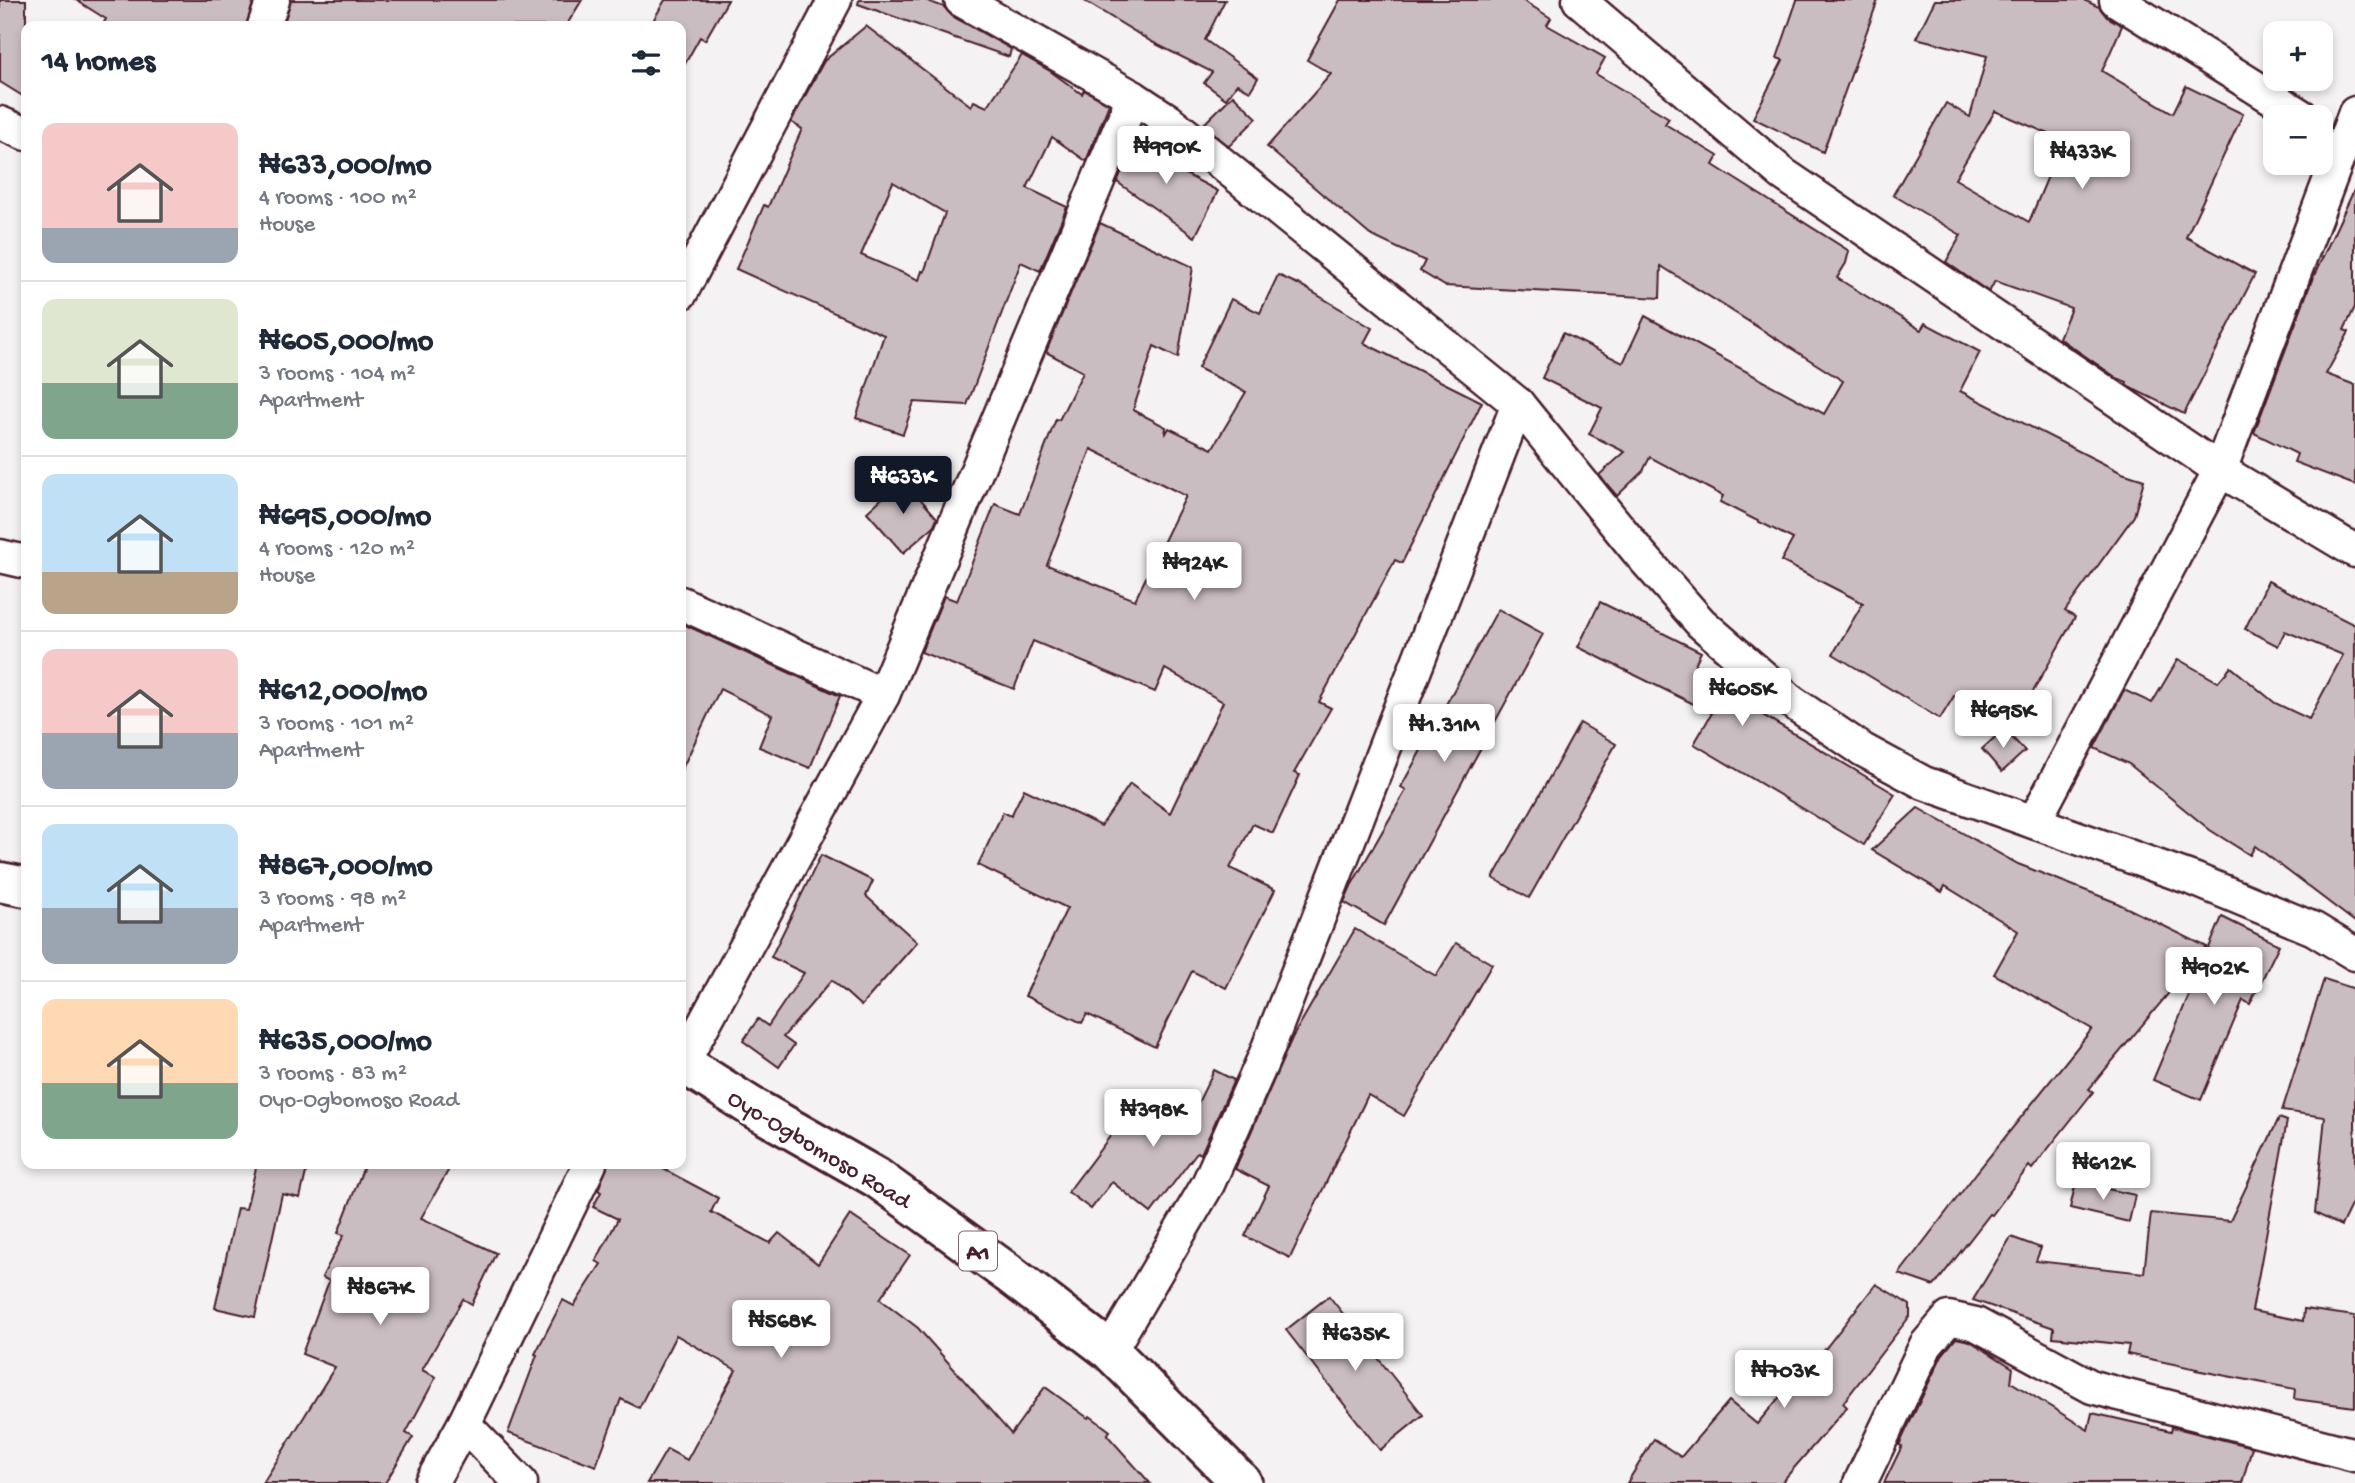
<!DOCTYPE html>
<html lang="en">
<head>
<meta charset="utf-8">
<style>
	:root { --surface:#fff; --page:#f6f6f7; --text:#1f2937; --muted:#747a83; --line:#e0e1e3; --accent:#111827 }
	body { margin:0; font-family:"Gochi Hand",sans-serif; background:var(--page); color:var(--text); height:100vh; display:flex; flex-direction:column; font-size:26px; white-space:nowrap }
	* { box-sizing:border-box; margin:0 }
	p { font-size:23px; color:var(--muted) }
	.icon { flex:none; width:38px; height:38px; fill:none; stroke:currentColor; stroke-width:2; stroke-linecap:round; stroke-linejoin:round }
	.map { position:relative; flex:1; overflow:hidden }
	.details { position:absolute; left:21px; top:21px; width:665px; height:1148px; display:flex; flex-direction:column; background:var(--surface); border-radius:14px; box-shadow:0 4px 10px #0003 }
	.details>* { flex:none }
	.fabs { position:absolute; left:2263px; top:21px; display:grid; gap:14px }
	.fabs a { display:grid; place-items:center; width:70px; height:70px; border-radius:14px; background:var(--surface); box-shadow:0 4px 10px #0003; font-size:35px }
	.price { position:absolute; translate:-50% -60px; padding:0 16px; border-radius:7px; background:#fff; color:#222; font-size:23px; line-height:46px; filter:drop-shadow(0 2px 4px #0008) }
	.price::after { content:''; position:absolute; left:50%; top:42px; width:21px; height:16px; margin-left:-10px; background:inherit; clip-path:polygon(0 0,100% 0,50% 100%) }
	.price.current { background:var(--accent); color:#fff }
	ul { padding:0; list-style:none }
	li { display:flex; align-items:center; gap:21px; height:175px; padding:0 21px }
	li+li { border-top:2px solid var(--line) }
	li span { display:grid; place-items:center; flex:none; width:196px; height:140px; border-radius:14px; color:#555 }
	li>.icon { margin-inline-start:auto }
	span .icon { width:84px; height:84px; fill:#fffc; stroke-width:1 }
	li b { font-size:30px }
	h2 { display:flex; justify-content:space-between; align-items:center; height:84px; padding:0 21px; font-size:30px }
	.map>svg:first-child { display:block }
	.building { fill:#cabdc1; stroke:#4a1f2b; stroke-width:2; fill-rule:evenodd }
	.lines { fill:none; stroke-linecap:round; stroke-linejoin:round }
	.minor-casing { stroke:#4a1f2b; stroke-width:37 }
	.highway-casing { stroke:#4a1f2b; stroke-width:44 }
	.minor { stroke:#fff; stroke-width:32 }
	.highway { stroke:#fff; stroke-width:38 }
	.labels { text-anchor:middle; stroke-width:6; stroke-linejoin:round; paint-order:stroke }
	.shield { fill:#fff; stroke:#80626b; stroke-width:2 }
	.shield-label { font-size:23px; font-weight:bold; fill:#4a1f2b }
	.street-label { font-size:24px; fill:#4a1f2b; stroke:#fff }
</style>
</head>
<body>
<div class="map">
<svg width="2355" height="1483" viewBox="0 0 2355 1483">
	<rect width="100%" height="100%" fill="#f4f2f2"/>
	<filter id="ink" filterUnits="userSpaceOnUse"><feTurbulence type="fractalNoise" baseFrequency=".0143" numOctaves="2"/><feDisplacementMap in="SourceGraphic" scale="14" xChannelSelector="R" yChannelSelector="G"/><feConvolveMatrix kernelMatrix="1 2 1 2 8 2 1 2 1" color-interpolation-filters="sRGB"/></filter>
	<g filter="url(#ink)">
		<g class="building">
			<path d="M 0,0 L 26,0 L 26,98 L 0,82 Z"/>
			<path d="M 76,0 L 254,0 L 246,26 L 102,26 L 106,19 Z"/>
			<path d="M 291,0 L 582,0 L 566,26 L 283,26 Z"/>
			<path d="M 665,0 L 728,0 L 705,40 L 700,37 L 681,71 L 681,26 L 650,26 Z"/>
			<path d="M 859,0 L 925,0 L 944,7 L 952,16 L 1011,49 L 1009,57 L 858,4 Z"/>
			<path d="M 1083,0 L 1225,0 L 1205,40 L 1258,78 L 1250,91 L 1237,84 L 1226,99 L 1204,83 L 1212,72 L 1152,42 Z"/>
			<path d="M 1340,0 L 1522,0 L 1551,18 L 1547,25 L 1605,58 L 1596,74 L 1669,118 L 1665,124 L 1718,156 L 1713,165 L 1849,251 L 1846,263 L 1837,278 L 1921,330 L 1925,323 L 1980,352 L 1960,391 L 2122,473 L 2144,480 L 2134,516 L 2065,611 L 2075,617 L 2012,729 L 1954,696 L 1940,719 L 1833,654 L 1863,603 L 1781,561 L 1793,539 L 1720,502 L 1723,496 L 1650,457 L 1643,471 L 1617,496 L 1599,475 L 1625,452 L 1589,434 L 1602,408 L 1542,378 L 1563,333 L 1623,363 L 1645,316 L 1824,414 L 1843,381 L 1661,266 L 1660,298 L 1445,286 L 1420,271 L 1425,261 L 1370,235 L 1267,147 L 1331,74 L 1307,60 Z"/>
			<path d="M 1797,0 L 1878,0 L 1823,152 L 1753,118 L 1783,60 L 1777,58 Z"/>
			<path d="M 1935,0 L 2084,0 L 2099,7 L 2106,16 L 2122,26 L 2102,71 L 2173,113 L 2186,86 L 2243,114 L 2186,237 L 2255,274 L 2184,414 L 2135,390 L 2126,384 L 2127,382 L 2117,378 L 2059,338 L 2071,308 L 1995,281 L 1989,292 L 1946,262 L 1961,235 L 1893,195 L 1946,103 L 1970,117 L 1987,56 L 1916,38 ZM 1995,111 L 2063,140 L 2029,222 L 1955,179 Z"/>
			<path d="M 866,26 L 971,106 L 974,101 L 987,107 L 1022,55 L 1050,71 L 1082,94 L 1084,90 L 1109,104 L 1086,161 L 1052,137 L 1027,188 L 1067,207 L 1040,271 L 1021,262 L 967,405 L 914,402 L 903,434 L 856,418 L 884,335 L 736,269 L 764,205 L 768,207 L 802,129 L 791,122 L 824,61 ZM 893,182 L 945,213 L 924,272 L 922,271 L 919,280 L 861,255 Z"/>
			<path d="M 1233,95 L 1257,118 L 1229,146 L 1203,125 Z"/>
			<path d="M 1139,130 L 1163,143 L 1155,158 L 1218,191 L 1195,237 L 1117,182 Z"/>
			<path d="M 2355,188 L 2355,307 L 2344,330 L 2349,332 L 2326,374 L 2355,385 L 2355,485 L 2294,462 L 2297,454 L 2254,433 L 2312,280 Z"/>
			<path d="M 1100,223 L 1193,267 L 1178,358 L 1154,346 L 1133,410 L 1166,427 L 1165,435 L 1169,428 L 1212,449 L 1246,392 L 1198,368 L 1231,299 L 1260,313 L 1278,275 L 1304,287 L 1372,328 L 1364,343 L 1482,402 L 1402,563 L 1395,560 L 1319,702 L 1331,708 L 1294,773 L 1300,775 L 1273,833 L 1253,824 L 1230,868 L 1275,890 L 1226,988 L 1192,971 L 1155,1047 L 1087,1014 L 1082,1023 L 1025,996 L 1067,908 L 978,865 L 1003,812 L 1011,816 L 1024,789 L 1101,826 L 1130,784 L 1170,813 L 1223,702 L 1165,669 L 1155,692 L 1033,641 L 1014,689 L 921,652 L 944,596 L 957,601 L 995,504 L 1020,514 L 1056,419 L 1059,420 L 1083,372 L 1046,352 ZM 1091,449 L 1186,496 L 1135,600 L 1047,565 Z"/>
			<path d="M 903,479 L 937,518 L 933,527 L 903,553 L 867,512 Z"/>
			<path d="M 2268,581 L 2355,625 L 2355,922 L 2255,846 L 2250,855 L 2210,830 L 2129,764 L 2094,748 L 2124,690 L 2152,703 L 2178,659 L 2218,682 L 2231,667 L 2275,703 L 2309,719 L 2343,655 L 2285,631 L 2278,646 L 2245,629 Z"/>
			<path d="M 1600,602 L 1701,652 L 1691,672 L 1895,794 L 1864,845 L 1694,744 L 1712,713 L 1578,647 Z"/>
			<path d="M 1498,609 L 1543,634 L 1384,925 L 1344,902 L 1351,886 L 1406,790 L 1401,787 Z"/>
			<path d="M 681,623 L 840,696 L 810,768 L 759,747 L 772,715 L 720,689 L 681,771 Z"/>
			<path d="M 1580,723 L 1616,744 L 1529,898 L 1493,878 Z"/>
			<path d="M 2004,729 L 2025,751 L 2002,772 L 1982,749 Z"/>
			<path d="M 1918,808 L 2018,864 L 2115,902 L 2207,947 L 2089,1089 L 2093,1092 L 2032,1169 L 2029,1166 L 1992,1215 L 1990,1214 L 1934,1286 L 1899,1274 L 1977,1172 L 2092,1029 L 1994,974 L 2018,931 L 1945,886 L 1942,892 L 1872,850 Z"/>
			<path d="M 821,855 L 873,881 L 866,896 L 917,942 L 861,1006 L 832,980 L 783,1037 L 794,1045 L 779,1067 L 743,1041 L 758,1019 L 768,1026 L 804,973 L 771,957 Z"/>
			<path d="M 2222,917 L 2279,945 L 2250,1004 L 2243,1000 L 2201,1100 L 2153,1080 Z"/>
			<path d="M 1355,929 L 1436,976 L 1456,943 L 1492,964 L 1404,1116 L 1368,1095 L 1290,1258 L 1245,1236 L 1269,1186 L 1235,1169 L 1292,1038 Z"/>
			<path d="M 2324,979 L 2355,989 L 2355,1197 L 2341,1226 L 2315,1213 L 2325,1117 L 2282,1111 Z"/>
			<path d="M 1214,1070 L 1234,1080 L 1201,1154 L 1197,1152 L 1151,1213 L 1112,1182 L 1091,1209 L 1068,1192 L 1127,1114 L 1142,1125 L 1165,1094 L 1192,1115 Z"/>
			<path d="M 2279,1118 L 2287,1121 L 2252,1311 L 2303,1321 L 2304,1309 L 2355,1316 L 2355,1407 L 2294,1399 L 2295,1389 L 2196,1370 L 2197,1369 L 2127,1354 L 2129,1345 L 2053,1337 L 2054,1328 L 1973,1300 L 2011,1237 L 2041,1248 L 2036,1261 L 2144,1273 L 2151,1213 L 2230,1221 Z"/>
			<path d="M 257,1164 L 308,1164 L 300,1198 L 282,1194 L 255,1317 L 215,1308 L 237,1208 L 246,1209 Z"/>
			<path d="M 365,1164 L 452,1164 L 421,1218 L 496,1253 L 472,1304 L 463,1299 L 422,1370 L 436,1377 L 406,1433 L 413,1437 L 385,1483 L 263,1483 L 335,1367 L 302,1354 L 329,1281 L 322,1277 L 344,1235 L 338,1233 Z"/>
			<path d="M 608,1164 L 654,1164 L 718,1198 L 711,1212 L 770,1243 L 779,1233 L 818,1264 L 850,1215 L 910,1255 L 880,1299 L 918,1328 L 1011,1434 L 1045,1387 L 1088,1418 L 1090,1416 L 1110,1431 L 1107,1435 L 1150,1483 L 647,1483 L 667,1449 L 687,1460 L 736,1370 L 676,1335 L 639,1408 L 621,1399 L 596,1466 L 508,1433 L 537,1355 L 535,1354 L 563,1300 L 574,1306 L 601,1264 L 596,1261 L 618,1219 L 593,1207 L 601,1192 L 598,1190 Z"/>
			<path d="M 2076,1182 L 2135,1195 L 2129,1222 L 2070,1208 Z"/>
			<path d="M 1876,1284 L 1910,1305 L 1910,1316 L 1843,1403 L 1847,1407 L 1781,1483 L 1627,1483 L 1654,1439 L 1681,1457 L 1729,1401 L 1757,1424 L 1803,1369 L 1807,1372 Z"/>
			<path d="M 1329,1296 L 1423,1415 L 1380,1450 L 1286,1330 Z"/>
			<path d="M 1956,1338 L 1970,1341 L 2013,1368 L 2011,1382 L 2088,1430 L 2092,1413 L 2171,1431 L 2172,1427 L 2252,1447 L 2242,1483 L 1884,1483 L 1902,1446 L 1899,1445 L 1942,1355 Z"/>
		</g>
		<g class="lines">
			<g class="minor-casing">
				<g id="minor">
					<path d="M 961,0 L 1133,97 L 1168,120 L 1518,404 L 1640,554 L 1701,623 L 1792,702 L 1863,750 L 1924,783 L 2196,880 L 2314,929 L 2355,954"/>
					<path d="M 1579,0 L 1783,174 L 2220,470 L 2355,551"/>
					<path d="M 2116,0 L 2303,117"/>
					<path d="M 264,26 L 273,0"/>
					<path d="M 0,123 L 26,134"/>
					<path d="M 681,293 L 835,0"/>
					<path d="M 0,556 L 26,562"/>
					<path d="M 681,603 L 883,695"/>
					<path d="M 2034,822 L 2220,470 L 2355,113"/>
					<path d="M 681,1066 L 883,695 L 1133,97"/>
					<path d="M 1110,1351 L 1208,1184 L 1265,1056 L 1518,404"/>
					<path d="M 464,1424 L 521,1483"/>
					<path d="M 431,1483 L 464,1424 L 590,1164"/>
					<path d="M 1860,1483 L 1926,1345 L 1949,1318 L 1976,1324 L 2092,1387 L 2355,1455"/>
				</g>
			</g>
			<g class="highway-casing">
				<g id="highway">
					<path d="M 0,882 L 26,887"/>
					<path d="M 681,1062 L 752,1107 L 877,1178 L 1008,1273 L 1110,1351 L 1242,1483"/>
				</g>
			</g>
			<use href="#minor" class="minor"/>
			<use href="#highway" class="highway"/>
		</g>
	</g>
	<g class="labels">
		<rect class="shield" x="959" y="1231.5" width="38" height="39" rx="5"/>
		<g class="shield-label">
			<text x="978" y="1259">A1</text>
		</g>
		<g class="street-label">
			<text transform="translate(820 1148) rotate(31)" y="8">Oyo-Ogbomoso Road</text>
		</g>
	</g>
</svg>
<div class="fabs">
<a>+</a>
<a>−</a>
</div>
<b class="price" style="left:1166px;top:186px">₦990K</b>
<b class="price" style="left:2082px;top:191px">₦433K</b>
<b class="price current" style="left:903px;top:516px">₦633K</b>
<b class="price" style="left:1194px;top:602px">₦924K</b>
<b class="price" style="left:1742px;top:728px">₦605K</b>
<b class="price" style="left:2003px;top:750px">₦695K</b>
<b class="price" style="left:1444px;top:764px">₦1.31M</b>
<b class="price" style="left:2214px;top:1007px">₦902K</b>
<b class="price" style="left:1153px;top:1149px">₦398K</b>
<b class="price" style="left:2103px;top:1202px">₦612K</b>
<b class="price" style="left:380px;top:1327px">₦867K</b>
<b class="price" style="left:781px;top:1360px">₦568K</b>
<b class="price" style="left:1355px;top:1373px">₦635K</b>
<b class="price" style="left:1784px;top:1410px">₦703K</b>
<section class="details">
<h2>14 homes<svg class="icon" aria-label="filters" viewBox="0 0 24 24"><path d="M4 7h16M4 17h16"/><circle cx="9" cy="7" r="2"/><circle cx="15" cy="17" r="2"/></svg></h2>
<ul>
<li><span style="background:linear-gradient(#f6c9c9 75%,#9aa5b1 0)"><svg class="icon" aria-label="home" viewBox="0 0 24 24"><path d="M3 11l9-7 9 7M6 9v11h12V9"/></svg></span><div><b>₦633,000/mo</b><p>4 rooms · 100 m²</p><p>House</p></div></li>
<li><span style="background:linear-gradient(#dfe7d0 60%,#7fa58c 0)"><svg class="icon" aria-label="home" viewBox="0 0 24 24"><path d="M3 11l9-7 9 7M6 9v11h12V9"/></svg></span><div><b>₦605,000/mo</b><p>3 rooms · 104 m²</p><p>Apartment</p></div></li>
<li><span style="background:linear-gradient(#bfe0f5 70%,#b9a48a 0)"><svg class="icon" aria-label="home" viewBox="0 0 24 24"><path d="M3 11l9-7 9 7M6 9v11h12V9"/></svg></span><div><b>₦695,000/mo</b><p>4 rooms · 120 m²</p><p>House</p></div></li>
<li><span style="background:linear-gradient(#f6c9c9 60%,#9aa5b1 0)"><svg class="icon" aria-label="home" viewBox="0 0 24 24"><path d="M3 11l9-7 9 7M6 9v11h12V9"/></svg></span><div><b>₦612,000/mo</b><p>3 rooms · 101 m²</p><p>Apartment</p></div></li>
<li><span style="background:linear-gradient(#bfe0f5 60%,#9aa5b1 0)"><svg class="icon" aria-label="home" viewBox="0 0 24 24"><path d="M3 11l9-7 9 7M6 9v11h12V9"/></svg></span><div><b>₦867,000/mo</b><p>3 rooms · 98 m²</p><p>Apartment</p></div></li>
<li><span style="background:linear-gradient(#ffd9b3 60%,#7fa58c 0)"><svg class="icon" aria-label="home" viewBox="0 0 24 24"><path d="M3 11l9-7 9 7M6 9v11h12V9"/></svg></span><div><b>₦635,000/mo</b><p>3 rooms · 83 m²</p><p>Oyo-Ogbomoso Road</p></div></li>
</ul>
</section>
</div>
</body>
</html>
